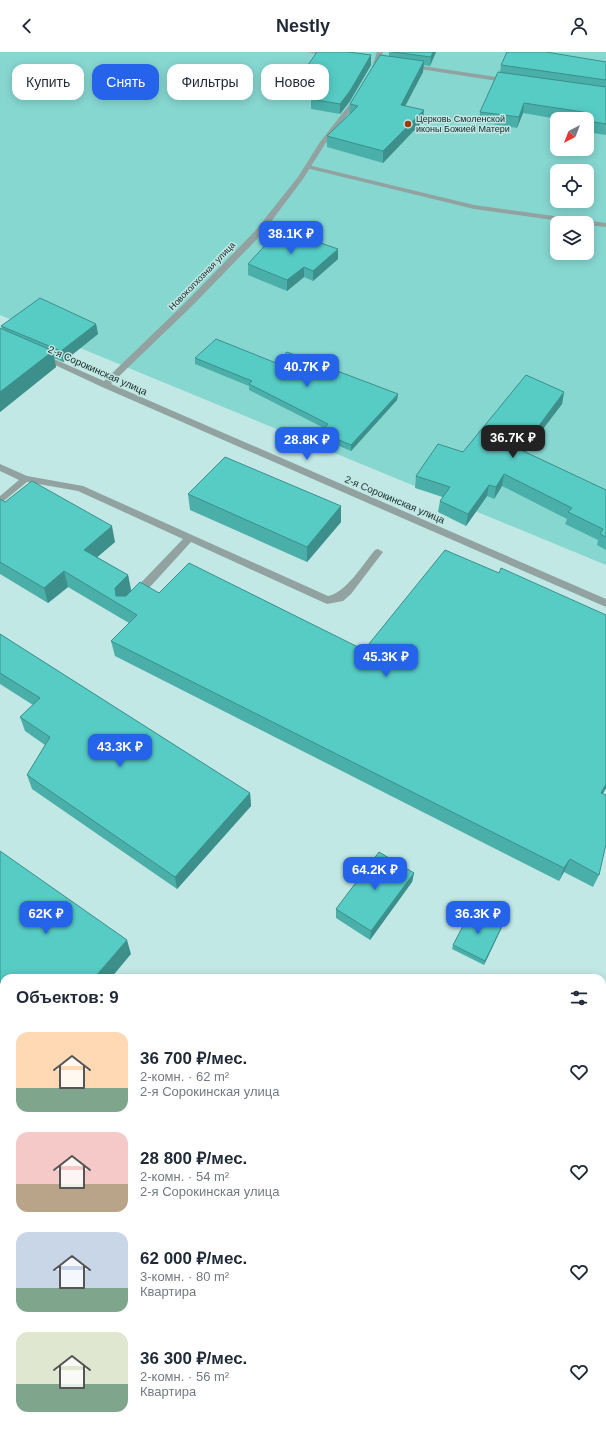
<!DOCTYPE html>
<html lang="ru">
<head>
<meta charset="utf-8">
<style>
	:root { --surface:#fff; --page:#f6f6f7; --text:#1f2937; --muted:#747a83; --accent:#2563eb }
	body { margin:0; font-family:Arial,sans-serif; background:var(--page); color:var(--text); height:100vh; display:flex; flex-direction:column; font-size:15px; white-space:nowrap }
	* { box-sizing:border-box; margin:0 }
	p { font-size:13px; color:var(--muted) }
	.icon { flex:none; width:22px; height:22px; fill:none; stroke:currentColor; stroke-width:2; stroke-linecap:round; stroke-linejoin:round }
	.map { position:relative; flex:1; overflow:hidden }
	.panel { position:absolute; left:0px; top:922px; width:606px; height:456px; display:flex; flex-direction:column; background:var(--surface); border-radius:12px 12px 0 0; box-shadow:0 2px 10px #0003 }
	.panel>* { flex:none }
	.banner { position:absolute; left:12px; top:12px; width:400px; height:36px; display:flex; gap:8px }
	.needle { width:26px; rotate:222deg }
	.buttons { position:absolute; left:550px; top:60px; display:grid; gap:8px }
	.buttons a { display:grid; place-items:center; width:44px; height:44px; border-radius:8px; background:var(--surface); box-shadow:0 2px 10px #0003; font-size:20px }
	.price { position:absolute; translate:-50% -34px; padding:0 9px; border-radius:8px; background:var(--accent); color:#fff; font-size:13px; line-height:26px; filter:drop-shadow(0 1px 2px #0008) }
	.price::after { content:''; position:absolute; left:50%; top:24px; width:12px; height:9px; margin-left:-6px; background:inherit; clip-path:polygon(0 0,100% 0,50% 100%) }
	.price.active { background:#222; color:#fff }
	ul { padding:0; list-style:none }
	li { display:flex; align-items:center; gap:12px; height:100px; padding:0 16px }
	li span { display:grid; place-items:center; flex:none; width:112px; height:80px; border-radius:12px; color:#555 }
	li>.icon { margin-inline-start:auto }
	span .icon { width:48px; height:48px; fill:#fffc; stroke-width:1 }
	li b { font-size:17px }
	h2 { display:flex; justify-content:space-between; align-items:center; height:48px; padding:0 16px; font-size:17px }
	.tag { padding:0 14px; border-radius:12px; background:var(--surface); box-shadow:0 2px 10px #0003; font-size:14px; line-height:36px }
	.tag.active { background:var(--accent); color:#fff }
	header { display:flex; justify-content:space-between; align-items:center; height:52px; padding:0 16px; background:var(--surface); font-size:18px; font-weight:800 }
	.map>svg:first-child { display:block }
	.green { fill:#87d7d1; fill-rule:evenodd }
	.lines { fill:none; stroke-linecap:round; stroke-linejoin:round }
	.service { fill:#91a2a0; fill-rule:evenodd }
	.minor { fill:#91a2a0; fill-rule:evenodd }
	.wall { fill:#4aafa9 }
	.shaded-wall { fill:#3c8f8a }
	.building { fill:#56ccc5; stroke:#3c8f8a }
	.poi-dot { fill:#9d370b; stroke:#c1e8e5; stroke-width:1.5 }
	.labels { text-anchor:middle; stroke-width:3; stroke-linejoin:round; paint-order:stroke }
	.far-poi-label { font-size:9px; fill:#172725; stroke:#c1e8e5; text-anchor:start }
	.far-street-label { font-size:9px; fill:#172725; stroke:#c1e8e5 }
	.street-label { font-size:10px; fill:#172725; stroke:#c1e8e5 }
</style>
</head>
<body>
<header><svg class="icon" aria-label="back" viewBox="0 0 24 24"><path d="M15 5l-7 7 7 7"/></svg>Nestly<svg class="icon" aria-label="person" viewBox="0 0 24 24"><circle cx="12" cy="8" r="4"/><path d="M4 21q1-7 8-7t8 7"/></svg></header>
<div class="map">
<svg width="606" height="1378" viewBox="0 0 606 1378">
	<rect width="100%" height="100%" fill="#c1e8e5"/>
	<path class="green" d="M 0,0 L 606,0 L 606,513 L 0,263 ZM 557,67 L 587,67 L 587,97 L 557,97 ZM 557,119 L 587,119 L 587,149 L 557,149 ZM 557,171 L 587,171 L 587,201 L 557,201 Z"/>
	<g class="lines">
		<g class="service">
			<path d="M 308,113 L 474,153 L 606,171 L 606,175 L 587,173 L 587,171 L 575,171 L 474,157 L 306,116 L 306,114 Z"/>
			<path d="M 0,412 L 27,424 L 83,434 L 328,544 C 346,541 363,512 375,498 L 378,497 L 383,500 L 351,542 L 343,549 L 327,552 L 191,490 L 139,547 L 135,548 L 130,544 L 131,541 L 183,487 L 78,439 L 27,430 L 0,452 L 0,444 L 19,428 L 0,419 Z"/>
		</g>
		<g class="minor">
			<path d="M 307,0 L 322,0 L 333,3 L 330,5 Z"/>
			<path d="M 377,0 L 383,0 L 375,21 L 370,22 Z"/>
			<path d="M 409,12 L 510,27 L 513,29 L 510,31 L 407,15 L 406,14 Z"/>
			<path d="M 356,44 L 361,45 L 325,92 L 303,127 L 261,183 L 193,253 L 111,332 L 606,547 L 606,555 L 102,335 L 38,305 L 39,303 L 45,303 L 104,329 L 187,249 L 255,179 L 298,125 L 320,90 Z"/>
		</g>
	</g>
	<g class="wall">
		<path d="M 389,0 L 436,0 L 430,14 L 424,13 L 423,20 L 405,54 L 423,69 L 383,111 L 327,95 L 327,84 L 349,63 L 350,52 L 389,5 Z"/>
		<path d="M 371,3 L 371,13 L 350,49 L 340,62 L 311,57 L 311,47 L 317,38 L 299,36 L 299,26 Z"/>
		<path d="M 606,10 L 606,83 L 587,80 L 587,67 L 557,67 L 523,61 L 517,76 L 479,70 L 480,60 L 500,20 L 501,13 Z"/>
		<path d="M 338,207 L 313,229 L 304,225 L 287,239 L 248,223 L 248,212 Z"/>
		<path d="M 96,272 L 98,282 L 63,310 L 54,306 L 56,315 L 0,360 L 0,276 L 2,277 L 1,274 Z"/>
		<path d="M 195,306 L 276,311 L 398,342 L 397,348 L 351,399 L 320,386 L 320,380 L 324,376 L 249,338 L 249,334 L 195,312 Z"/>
		<path d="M 564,340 L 562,352 L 525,400 L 606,438 L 606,498 L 597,493 L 598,488 L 565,472 L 567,467 L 502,434 L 494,447 L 487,444 L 466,474 L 438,460 L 440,449 L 443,445 L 415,436 L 416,424 L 463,400 Z"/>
		<path d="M 188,442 L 341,454 L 341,470 L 307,510 L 190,458 Z"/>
		<path d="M 0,447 L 5,450 L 115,490 L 97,505 L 128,523 L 131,538 L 159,541 L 364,598 L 499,521 L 606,563 L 606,736 L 603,742 L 599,823 L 593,835 L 564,820 L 559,829 L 115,604 L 111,589 L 129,571 L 68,535 L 48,551 L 0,522 Z"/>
		<path d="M 0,582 L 250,741 L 251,754 L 177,837 L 32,737 L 27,723 L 45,693 L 25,679 L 20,665 L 33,653 L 0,632 Z"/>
		<path d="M 414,821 L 412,830 L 370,888 L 336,866 L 336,857 Z"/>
		<path d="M 501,877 L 484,913 L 452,897 L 453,893 Z"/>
	</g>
	<g class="shaded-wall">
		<path d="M 433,0 L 436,0 L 430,14 L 431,5 Z"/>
		<path d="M 371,3 L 371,13 L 350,49 L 340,62 L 340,52 Z"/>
		<path d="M 424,9 L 423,20 L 400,64 L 401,53 Z"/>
		<path d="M 524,51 L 523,61 L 517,76 L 519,65 Z"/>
		<path d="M 424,58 L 423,69 L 383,111 L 383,99 Z"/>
		<path d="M 338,197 L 338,207 L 313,229 L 313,219 Z"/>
		<path d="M 304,215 L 304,225 L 287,239 L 287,228 Z"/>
		<path d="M 96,272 L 98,282 L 63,310 L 61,299 Z"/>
		<path d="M 53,299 L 56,315 L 0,360 L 0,340 Z"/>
		<path d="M 564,340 L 562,352 L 518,410 L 521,398 Z"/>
		<path d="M 398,342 L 397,348 L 351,399 L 351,393 Z"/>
		<path d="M 504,422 L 502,434 L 494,447 L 496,435 Z"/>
		<path d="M 489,433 L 487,444 L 466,474 L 468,462 Z"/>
		<path d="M 341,454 L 341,470 L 307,510 L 307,495 Z"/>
		<path d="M 112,474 L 115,490 L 88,513 L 84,498 Z"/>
		<path d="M 64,519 L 68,535 L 48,551 L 44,536 Z"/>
		<path d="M 128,523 L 131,538 L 119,552 L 116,544 L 115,536 Z"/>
		<path d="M 606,732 L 606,736 L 595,754 L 601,741 Z"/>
		<path d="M 250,741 L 251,754 L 177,837 L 175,825 Z"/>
		<path d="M 570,807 L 564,820 L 559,829 L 564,816 Z"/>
		<path d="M 414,821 L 412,830 L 370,888 L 371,879 Z"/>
		<path d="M 503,872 L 501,877 L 484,913 L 485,909 Z"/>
		<path d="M 127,888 L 131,902 L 111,926 L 94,926 Z"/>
		<path d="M 4,1029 L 4,1050 L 0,1054 L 0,1034 Z"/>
	</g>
	<g class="building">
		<path d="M 317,0 L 348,0 L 371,3 L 350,39 L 340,52 L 311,47 L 324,30 L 299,26 Z"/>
		<path d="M 393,0 L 433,0 L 431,5 Z"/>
		<path d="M 507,0 L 546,0 L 606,10 L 606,28 L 501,13 Z"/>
		<path d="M 380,3 L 424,9 L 401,53 L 424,58 L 383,99 L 327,84 L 358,54 L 350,52 Z"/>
		<path d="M 498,20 L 606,35 L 606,72 L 587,69 L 587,67 L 589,61 L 524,51 L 519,65 L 480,60 Z"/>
		<path d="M 280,177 L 338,197 L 313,219 L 304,215 L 287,228 L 248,212 Z"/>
		<path d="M 40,246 L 96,272 L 61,299 L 1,274 Z"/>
		<path d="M 0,276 L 53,299 L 0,340 Z"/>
		<path d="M 216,287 L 276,311 L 287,300 L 398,342 L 351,393 L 320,380 L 328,372 L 249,332 L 252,329 L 195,306 Z"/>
		<path d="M 526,323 L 564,340 L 521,398 L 606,438 L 606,485 L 600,482 L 603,477 L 568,460 L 572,456 L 504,422 L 496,435 L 489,433 L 468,462 L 440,449 L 450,435 L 416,424 L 438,392 L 463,400 Z"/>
		<path d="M 225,405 L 341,454 L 307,495 L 188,442 Z"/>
		<path d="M 32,429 L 112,474 L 84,498 L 128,523 L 115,536 L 116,544 L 126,544 L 140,530 L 159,541 L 189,511 L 364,598 L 445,498 L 499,521 L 501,516 L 606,563 L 606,732 L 601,741 L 606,743 L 606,792 L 599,823 L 570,807 L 564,816 L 111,589 L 137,563 L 64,519 L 44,536 L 0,510 L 0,447 L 5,450 Z"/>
		<path d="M 0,582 L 250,741 L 175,825 L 27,723 L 50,685 L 20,665 L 40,646 L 0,621 Z"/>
		<path d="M 0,799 L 127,888 L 94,926 L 4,926 L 4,1029 L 0,1034 Z"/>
		<path d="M 379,800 L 414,821 L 371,879 L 336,857 Z"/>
		<path d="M 472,857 L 503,872 L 485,909 L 453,893 Z"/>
	</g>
	<circle class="poi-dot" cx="408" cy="72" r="4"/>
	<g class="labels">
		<g class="far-poi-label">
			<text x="416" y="70">Церковь Смоленской<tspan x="416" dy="10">иконы Божией Матери</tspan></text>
		</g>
		<g class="far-street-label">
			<text transform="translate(202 224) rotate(-46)" y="3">Новоколхозная улица</text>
		</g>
		<g class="street-label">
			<text transform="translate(98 318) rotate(24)" y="4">2-я Сорокинская улица</text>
			<text transform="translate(395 447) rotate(23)" y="4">2-я Сорокинская улица</text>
		</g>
	</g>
</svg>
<div class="buttons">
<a><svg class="needle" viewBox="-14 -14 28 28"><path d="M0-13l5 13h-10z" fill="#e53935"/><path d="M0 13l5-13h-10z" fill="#747a83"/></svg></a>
<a><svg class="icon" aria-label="locate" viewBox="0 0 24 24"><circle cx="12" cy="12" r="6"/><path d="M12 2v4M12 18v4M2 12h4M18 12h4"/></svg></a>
<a><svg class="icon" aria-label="layers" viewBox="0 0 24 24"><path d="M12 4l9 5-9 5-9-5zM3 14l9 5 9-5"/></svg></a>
</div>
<b class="price" style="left:291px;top:203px">38.1K ₽</b>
<b class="price" style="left:307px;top:336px">40.7K ₽</b>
<b class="price active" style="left:513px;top:407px">36.7K ₽</b>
<b class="price" style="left:307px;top:409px">28.8K ₽</b>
<b class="price" style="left:386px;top:626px">45.3K ₽</b>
<b class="price" style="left:120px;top:716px">43.3K ₽</b>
<b class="price" style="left:375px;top:839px">64.2K ₽</b>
<b class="price" style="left:46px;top:883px">62K ₽</b>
<b class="price" style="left:478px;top:883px">36.3K ₽</b>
<div class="banner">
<a class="tag">Купить</a>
<a class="tag active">Снять</a>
<a class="tag">Фильтры</a>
<a class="tag">Новое</a>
</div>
<section class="panel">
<h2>Объектов: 9<svg class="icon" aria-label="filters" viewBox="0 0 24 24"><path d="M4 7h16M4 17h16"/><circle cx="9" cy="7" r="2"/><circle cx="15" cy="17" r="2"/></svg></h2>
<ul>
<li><span style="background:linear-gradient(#ffd9b3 70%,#7fa58c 0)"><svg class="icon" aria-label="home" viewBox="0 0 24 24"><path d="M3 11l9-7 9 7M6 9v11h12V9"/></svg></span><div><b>36 700 ₽/мес.</b><p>2-комн. · 62 m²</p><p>2-я Сорокинская улица</p></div><svg class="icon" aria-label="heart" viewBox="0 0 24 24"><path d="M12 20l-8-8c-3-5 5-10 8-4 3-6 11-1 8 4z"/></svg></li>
<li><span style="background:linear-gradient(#f6c9c9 65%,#b9a48a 0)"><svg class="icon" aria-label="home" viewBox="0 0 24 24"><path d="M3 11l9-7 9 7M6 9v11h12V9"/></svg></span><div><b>28 800 ₽/мес.</b><p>2-комн. · 54 m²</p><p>2-я Сорокинская улица</p></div><svg class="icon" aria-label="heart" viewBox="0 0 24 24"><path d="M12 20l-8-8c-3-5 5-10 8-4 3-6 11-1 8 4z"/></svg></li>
<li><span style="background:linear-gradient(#c9d6e8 70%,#7fa58c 0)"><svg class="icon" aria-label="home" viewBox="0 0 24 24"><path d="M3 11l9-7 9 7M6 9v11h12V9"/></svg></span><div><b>62 000 ₽/мес.</b><p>3-комн. · 80 m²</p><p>Квартира</p></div><svg class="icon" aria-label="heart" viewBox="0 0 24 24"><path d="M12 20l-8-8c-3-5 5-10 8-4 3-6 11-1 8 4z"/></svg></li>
<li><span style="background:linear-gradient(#dfe7d0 65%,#7fa58c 0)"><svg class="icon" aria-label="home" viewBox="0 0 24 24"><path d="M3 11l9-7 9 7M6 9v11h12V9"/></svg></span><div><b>36 300 ₽/мес.</b><p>2-комн. · 56 m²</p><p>Квартира</p></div><svg class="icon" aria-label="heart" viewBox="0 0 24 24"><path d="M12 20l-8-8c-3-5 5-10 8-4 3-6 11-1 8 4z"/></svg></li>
</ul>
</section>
</div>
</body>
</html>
